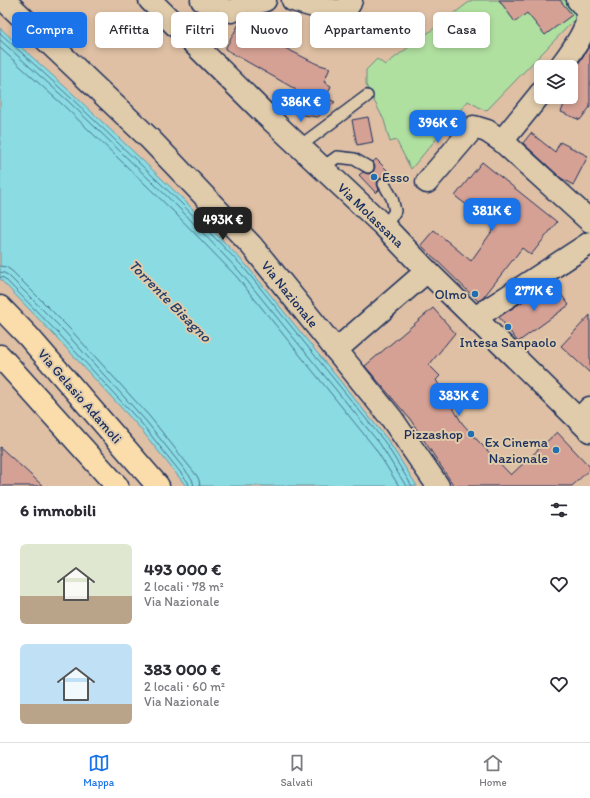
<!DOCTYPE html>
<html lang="it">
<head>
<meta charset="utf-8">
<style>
	:root { --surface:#fff; --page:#f7f7f7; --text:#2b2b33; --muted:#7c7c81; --line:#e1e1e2; --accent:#1a73e8 }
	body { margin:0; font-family:Itim,sans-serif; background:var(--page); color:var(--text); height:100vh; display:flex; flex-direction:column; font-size:15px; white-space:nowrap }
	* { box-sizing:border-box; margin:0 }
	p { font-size:13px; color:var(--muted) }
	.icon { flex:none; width:22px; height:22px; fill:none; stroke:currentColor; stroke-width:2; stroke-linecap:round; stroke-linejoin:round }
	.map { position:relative; height:486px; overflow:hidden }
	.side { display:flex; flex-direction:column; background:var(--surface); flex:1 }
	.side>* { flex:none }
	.banner { position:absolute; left:12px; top:12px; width:566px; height:36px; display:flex; gap:8px }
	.controls { position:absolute; left:534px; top:60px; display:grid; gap:8px }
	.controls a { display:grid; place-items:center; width:44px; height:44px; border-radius:6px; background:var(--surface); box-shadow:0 2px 6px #0003; font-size:20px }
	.price { position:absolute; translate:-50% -34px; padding:0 9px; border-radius:8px; background:var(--accent); color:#fff; font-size:13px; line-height:26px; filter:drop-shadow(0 1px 2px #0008) }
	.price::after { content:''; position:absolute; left:50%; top:24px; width:12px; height:9px; margin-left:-6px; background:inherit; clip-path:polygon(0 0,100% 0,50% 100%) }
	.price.current { background:#222; color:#fff }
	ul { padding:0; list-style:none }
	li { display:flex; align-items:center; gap:12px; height:100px; padding:0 20px }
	li span { display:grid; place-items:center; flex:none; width:112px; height:80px; border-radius:6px; color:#555 }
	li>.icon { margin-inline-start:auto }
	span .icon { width:48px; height:48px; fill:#fffc; stroke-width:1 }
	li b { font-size:17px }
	h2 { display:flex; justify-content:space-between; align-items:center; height:48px; padding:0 20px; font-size:17px }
	.tag { padding:0 14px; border-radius:6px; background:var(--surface); box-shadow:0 2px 6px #0003; font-size:14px; line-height:36px }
	.tag.current { background:var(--accent); color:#fff }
	.dock { display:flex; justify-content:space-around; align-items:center; height:56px; border-top:1px solid var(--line); background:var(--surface); font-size:11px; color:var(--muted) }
	.dock a { display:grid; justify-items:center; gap:2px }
	.dock .current { color:var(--accent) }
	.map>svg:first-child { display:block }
	.green { fill:#b0e0a0; stroke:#66887f }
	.water { fill:#8adbe2; stroke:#5e96ad }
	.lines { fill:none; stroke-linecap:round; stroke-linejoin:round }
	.shore { stroke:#477493; stroke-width:1 }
	.building { fill:#d6a195; stroke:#1b2f5e }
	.lane-casing { stroke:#1b2f5e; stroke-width:14 }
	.street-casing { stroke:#1b2f5e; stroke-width:25 }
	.secondary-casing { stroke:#1b2f5e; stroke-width:25 }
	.primary-casing { stroke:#1b2f5e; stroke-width:25 }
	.lane { stroke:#e0cbaa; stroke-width:11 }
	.street { stroke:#e0cbaa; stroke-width:22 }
	.secondary { stroke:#e0cbaa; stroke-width:22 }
	.primary { stroke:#fbddab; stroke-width:22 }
	.poi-dot { fill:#1f6fb2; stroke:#e0cbaa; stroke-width:1.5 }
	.labels { text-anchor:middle; stroke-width:4; stroke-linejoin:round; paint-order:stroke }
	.poi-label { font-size:14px; fill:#1b2f5e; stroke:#e0cbaa; text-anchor:end }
	.street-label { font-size:14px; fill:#1b2f5e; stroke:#e0cbaa }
	.water-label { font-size:15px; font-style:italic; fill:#26406b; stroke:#e0cbaa }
</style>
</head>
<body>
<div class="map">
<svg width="590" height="486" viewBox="0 0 590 486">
	<rect width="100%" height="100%" fill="#dfc0a4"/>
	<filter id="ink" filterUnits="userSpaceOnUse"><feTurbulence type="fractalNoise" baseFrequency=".025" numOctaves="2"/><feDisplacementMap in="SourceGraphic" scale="8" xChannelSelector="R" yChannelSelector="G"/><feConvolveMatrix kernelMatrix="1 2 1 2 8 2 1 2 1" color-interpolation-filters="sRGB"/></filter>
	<g filter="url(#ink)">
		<path class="green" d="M 472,0 L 565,0 L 577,17 L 486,111 L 468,101 L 411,169 L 396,140 L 390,142 L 384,120 L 366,85 L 366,70 L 377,59 L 385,65 Z"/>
		<path class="water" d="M 0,28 L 74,95 L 185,201 L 247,266 L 387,439 L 417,486 L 186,486 L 139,427 L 57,338 L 0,279 Z"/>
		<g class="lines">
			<g class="shore">
				<path d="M 0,33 L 71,98 L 182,204 L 244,268 L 384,441 L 412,486"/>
				<path d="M 0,40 L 68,101 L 179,208 L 240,272 L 380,444 L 406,486"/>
				<path d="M 0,48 L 64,106 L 174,212 L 236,276 L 375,448 L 399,486"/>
				<path d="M 0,266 L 6,267 L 12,271 L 68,327 L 150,417 L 197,476 L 199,480 L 200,486"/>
				<path d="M 0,272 L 4,273 L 8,275 L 64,331 L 146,421 L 192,479 L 194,486"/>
				<path d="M 0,277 L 4,278 L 60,335 L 142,424 L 188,482 L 189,486"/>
			</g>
		</g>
		<g class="building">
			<path d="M 499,0 L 560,0 L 572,15 L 545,35 L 527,13 L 515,22 Z"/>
			<path d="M 262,14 L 280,24 L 271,41 L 317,64 L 330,68 L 324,82 L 331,86 L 326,98 L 335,102 L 318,117 L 296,114 L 295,89 L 225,49 L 239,24 L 245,28 L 250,18 Z"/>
			<path d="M 590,45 L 590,107 L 580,120 L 561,112 L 567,97 L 571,97 L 571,73 L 577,66 Z"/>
			<path d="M 368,117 L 373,142 L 357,145 L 352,120 Z"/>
			<path d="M 531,133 L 555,152 L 560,142 L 588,156 L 573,185 L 561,178 L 523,143 Z"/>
			<path d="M 376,159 L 393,176 L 389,180 L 387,178 L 384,177 L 381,178 L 378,180 L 377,184 L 379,190 L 376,193 L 359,175 L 363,172 L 368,174 L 372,173 L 374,170 L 375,167 L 373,162 Z"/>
			<path d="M 482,162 L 557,222 L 531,255 L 522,248 L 483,298 L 478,301 L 421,245 L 434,230 L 471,261 L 495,227 L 455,196 Z"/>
			<path d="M 552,282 L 569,305 L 518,342 L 499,317 Z"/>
			<path d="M 433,308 L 455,333 L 429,365 L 440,376 L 436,380 L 462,423 L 479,442 L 511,475 L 557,432 L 590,467 L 590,469 L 572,486 L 454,486 L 410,419 L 365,366 Z"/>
			<path d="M 590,315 L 590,373 L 561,346 Z"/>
			<path d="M 0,447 L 43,486 L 0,486 Z"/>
		</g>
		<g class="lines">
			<g class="lane-casing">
				<g id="lane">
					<path d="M 300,146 L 367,96"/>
					<path d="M 322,168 L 337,157 L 354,159 L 368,167"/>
					<path d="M 384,184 L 392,198 L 395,211 L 385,227"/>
				</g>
			</g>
			<g class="street-casing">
				<g id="street">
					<path d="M 202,0 L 225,10 L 231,11 L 265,0"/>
					<path d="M 293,0 C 303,3 334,13 343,10 C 347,8 350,4 351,0"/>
					<path d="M 560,67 C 569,55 588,31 587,16 C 587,10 582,4 578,0"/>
					<path d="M 502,141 L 541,93"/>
					<path d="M 427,182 L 474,127 L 487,131 L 502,141 L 590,221"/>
					<path d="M 475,318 L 590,243"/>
					<path d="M 336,350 L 427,271"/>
					<path d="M 579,420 L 590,408"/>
				</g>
			</g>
			<g class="secondary-casing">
				<g id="secondary">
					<path d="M 4,0 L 149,138 L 251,245 L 392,419 L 438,486"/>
					<path d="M 150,0 L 265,114 L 385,227 L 427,271 L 590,431"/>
				</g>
			</g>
			<g class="primary-casing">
				<g id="primary">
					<path d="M 0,307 L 28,336 L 158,486"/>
					<path d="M 0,356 L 117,486"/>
				</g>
			</g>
			<use href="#lane" class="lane"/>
			<use href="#street" class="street"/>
			<use href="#secondary" class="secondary"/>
			<use href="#primary" class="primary"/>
		</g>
	</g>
	<g class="poi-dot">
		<circle cx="374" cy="177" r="4"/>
		<circle cx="475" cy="294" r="4"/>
		<circle cx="508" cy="327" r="4"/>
		<circle cx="471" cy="434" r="4"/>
		<circle cx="556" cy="450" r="4"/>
	</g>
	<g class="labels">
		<g class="poi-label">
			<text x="382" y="182" text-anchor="start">Esso</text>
			<text x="467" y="299">Olmo</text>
			<text x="508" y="347" text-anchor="middle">Intesa Sanpaolo</text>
			<text x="463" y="439">Pizzashop</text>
			<text x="548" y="447">Ex Cinema<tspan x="548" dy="16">Nazionale</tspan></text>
		</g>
		<g class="street-label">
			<text transform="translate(371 215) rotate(44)" y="5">Via Molassana</text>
			<text transform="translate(290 294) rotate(51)" y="5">Via Nazionale</text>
			<text transform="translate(80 396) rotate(49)" y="5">Via Gelasio Adamoli</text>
		</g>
		<g class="water-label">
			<text transform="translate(170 301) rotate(45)" y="5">Torrente Bisagno</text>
		</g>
	</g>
</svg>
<div class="controls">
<a><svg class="icon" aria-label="layers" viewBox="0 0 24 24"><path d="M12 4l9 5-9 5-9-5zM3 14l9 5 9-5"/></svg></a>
</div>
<b class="price" style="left:301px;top:123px">386K €</b>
<b class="price" style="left:438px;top:144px">396K €</b>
<b class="price" style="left:492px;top:232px">381K €</b>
<b class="price current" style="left:223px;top:241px">493K €</b>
<b class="price" style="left:534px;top:312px">277K €</b>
<b class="price" style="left:459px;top:417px">383K €</b>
<div class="banner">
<a class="tag current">Compra</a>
<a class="tag">Affitta</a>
<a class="tag">Filtri</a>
<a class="tag">Nuovo</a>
<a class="tag">Appartamento</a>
<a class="tag">Casa</a>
</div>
</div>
<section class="side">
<h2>6 immobili<svg class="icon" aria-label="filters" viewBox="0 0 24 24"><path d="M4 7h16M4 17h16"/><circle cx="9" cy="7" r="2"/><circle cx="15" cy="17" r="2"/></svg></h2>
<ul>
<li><span style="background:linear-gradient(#dfe7d0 65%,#b9a48a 0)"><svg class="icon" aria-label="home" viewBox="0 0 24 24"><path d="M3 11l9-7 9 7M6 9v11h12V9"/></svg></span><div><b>493 000 €</b><p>2 locali · 78 m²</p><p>Via Nazionale</p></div><svg class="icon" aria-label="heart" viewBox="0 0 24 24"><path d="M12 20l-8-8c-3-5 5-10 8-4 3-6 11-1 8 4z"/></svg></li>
<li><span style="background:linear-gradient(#bfe0f5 75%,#b9a48a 0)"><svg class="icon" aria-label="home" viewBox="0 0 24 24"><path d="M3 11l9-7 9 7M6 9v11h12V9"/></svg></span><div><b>383 000 €</b><p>2 locali · 60 m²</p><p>Via Nazionale</p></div><svg class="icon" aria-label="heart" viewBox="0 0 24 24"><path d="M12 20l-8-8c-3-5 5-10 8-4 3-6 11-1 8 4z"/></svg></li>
</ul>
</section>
<nav class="dock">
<a class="current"><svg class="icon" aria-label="map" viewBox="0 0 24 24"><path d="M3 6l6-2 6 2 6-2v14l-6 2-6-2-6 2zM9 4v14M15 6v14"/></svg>Mappa</a>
<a><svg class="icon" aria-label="saved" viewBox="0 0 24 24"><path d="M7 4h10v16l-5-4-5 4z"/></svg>Salvati</a>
<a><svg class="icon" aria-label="home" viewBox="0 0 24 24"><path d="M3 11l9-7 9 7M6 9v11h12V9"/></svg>Home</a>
</nav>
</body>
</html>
